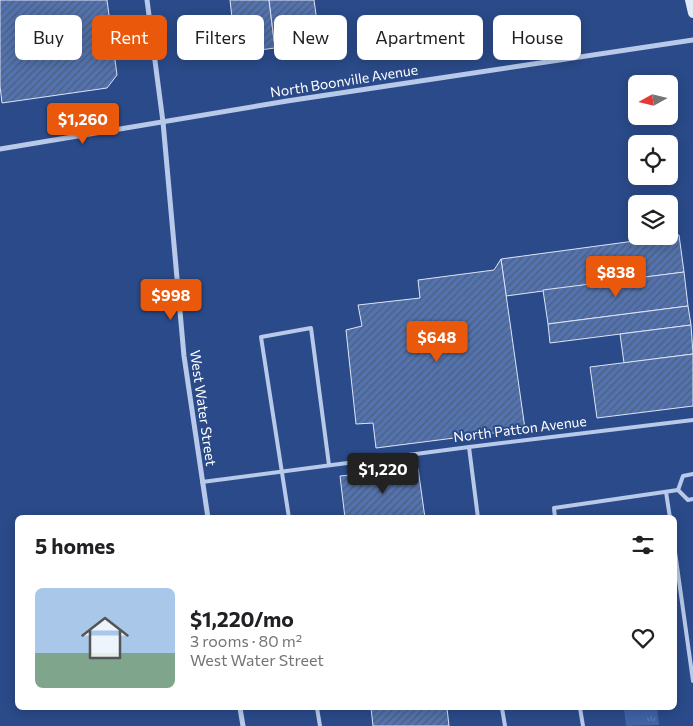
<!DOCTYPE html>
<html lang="en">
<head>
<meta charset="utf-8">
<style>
	:root { --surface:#fff; --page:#f2f2f2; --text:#202124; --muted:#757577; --accent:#ea580c }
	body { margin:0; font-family:Commissioner,sans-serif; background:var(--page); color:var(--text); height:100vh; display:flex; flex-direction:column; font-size:19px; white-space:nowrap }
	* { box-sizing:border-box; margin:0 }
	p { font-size:16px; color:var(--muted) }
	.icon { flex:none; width:28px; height:28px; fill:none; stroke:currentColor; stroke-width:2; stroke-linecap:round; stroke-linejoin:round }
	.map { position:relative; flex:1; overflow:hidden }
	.panel { position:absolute; left:15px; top:515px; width:662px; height:195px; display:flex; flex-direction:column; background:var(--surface); border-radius:8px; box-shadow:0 2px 12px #0003 }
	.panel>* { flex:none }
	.banner { position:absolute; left:15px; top:15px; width:664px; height:45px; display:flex; gap:10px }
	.needle { width:32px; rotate:262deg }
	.buttons { position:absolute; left:628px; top:75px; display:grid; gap:10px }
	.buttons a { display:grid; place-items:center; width:50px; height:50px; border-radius:8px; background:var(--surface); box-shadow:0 2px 12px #0003; font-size:25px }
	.price { position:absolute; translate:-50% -42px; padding:0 11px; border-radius:5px; background:var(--accent); color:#fff; font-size:16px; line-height:32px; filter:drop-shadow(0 1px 2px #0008) }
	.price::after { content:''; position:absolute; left:50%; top:30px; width:15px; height:11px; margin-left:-8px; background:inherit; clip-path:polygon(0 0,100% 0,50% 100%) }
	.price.selected { background:#222; color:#fff }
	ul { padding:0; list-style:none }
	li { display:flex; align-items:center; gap:15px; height:125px; padding:0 20px }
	li span { display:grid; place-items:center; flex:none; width:140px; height:100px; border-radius:8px; color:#555 }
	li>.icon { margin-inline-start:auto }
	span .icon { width:60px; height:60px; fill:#fffc; stroke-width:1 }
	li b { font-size:21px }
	h2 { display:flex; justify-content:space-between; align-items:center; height:60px; padding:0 20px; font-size:21px }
	.chip { padding:0 18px; border-radius:8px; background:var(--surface); box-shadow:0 2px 12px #0003; font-size:18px; line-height:45px }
	.chip.selected { background:var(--accent); color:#fff }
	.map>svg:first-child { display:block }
	.grass { fill:url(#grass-tufts) }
	.building { fill:url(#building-hatch); stroke:#dce5f7 }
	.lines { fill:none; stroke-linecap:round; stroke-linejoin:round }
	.lane { stroke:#b8c9e9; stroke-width:4 }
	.street { stroke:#b8c9e9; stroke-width:5 }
	.secondary { stroke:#e2e9f8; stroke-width:10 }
	.labels { text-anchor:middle; stroke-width:4; stroke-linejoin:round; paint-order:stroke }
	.street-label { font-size:14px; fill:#fff; stroke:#2a4a89 }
</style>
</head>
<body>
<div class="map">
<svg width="693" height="726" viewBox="0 0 693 726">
	<defs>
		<pattern id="grass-tufts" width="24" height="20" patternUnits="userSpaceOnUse" patternTransform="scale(1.25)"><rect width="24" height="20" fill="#3f63a5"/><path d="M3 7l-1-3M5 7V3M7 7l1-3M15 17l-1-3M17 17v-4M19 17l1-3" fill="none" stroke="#5c7ab2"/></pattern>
		<pattern id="building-hatch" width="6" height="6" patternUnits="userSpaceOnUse" patternTransform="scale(1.25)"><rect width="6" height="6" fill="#5373b0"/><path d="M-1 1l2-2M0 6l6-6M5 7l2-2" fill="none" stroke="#4f5e79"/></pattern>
	</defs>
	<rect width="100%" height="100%" fill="#2a4a89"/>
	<path class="grass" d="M 624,708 L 657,708 L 659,725 L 626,726 Z"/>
	<g class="building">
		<path d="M 0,0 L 107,0 L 117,75 L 107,88 L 2,103 L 0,86 Z"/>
		<path d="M 230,0 L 269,0 L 275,48 L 236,53 Z"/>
		<path d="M 269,0 L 314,0 L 320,43 L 275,48 Z"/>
		<path d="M 679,235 L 684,272 L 506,296 L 501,259 Z"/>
		<path d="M 501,259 L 525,429 L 376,448 L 373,423 L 356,424 L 346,330 L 362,326 L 358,305 L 420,298 L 418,280 L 494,270 Z"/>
		<path d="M 684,272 L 688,306 L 548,324 L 543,290 Z"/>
		<path d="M 688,306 L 691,325 L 550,343 L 548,324 Z"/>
		<path d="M 691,325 L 693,354 L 624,363 L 620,334 Z"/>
		<path d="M 693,354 L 693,406 L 597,418 L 590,367 Z"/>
		<path d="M 418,468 L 425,518 L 345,518 L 340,476 Z"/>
		<path d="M 371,708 L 447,708 L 449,726 L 373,726 Z"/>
	</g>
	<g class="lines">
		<g class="lane">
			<path d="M 469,447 L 478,518"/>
			<path d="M 202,482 L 469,447 L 693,420"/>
			<path d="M 678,490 L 683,476 L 693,474"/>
			<path d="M 678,490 L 688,500 L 693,499"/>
			<path d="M 666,492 L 670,518"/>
			<path d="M 289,518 L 261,337 L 311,328 L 329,465"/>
			<path d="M 555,518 L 554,508 L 678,490"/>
			<path d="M 675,552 L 693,681"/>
			<path d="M 317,708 L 320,726"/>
			<path d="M 502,708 L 505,726"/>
			<path d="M 580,708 L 583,726"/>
		</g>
		<g class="street">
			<path d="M 147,0 L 163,122 L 184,356 L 208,518"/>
			<path d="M 0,149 L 287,101 L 693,40"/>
			<path d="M 240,708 L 243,726"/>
		</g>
		<path class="secondary" d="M 690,0 L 693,13"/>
	</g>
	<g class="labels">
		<g class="street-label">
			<text transform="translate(344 81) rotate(-9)" y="5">North Boonville Avenue</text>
			<text transform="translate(203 408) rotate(82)" y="5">West Water Street</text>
			<text transform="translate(520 429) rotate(-7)" y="5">North Patton Avenue</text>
		</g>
	</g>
</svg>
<div class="buttons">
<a><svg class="needle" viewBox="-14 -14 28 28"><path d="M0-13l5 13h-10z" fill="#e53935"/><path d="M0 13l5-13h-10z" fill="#757577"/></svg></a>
<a><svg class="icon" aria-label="locate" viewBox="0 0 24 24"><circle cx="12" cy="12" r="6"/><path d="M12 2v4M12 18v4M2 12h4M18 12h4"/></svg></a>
<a><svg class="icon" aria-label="layers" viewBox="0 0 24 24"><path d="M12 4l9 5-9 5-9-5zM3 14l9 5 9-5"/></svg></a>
</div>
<b class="price" style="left:83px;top:145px">$1,260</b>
<b class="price" style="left:616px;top:298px">$838</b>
<b class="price" style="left:171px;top:321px">$998</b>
<b class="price" style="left:437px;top:363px">$648</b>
<b class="price selected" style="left:383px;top:495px">$1,220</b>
<div class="banner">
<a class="chip">Buy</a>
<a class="chip selected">Rent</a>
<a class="chip">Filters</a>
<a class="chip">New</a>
<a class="chip">Apartment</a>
<a class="chip">House</a>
</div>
<section class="panel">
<h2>5 homes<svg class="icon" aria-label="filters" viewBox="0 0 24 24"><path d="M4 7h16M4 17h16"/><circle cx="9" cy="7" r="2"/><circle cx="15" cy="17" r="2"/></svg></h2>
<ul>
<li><span style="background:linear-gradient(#a9c7e8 65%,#7fa58c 0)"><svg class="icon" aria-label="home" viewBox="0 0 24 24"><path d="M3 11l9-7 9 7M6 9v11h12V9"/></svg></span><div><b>$1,220/mo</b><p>3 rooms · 80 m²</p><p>West Water Street</p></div><svg class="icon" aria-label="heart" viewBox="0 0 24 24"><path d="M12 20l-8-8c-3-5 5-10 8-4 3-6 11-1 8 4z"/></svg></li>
</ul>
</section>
</div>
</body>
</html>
